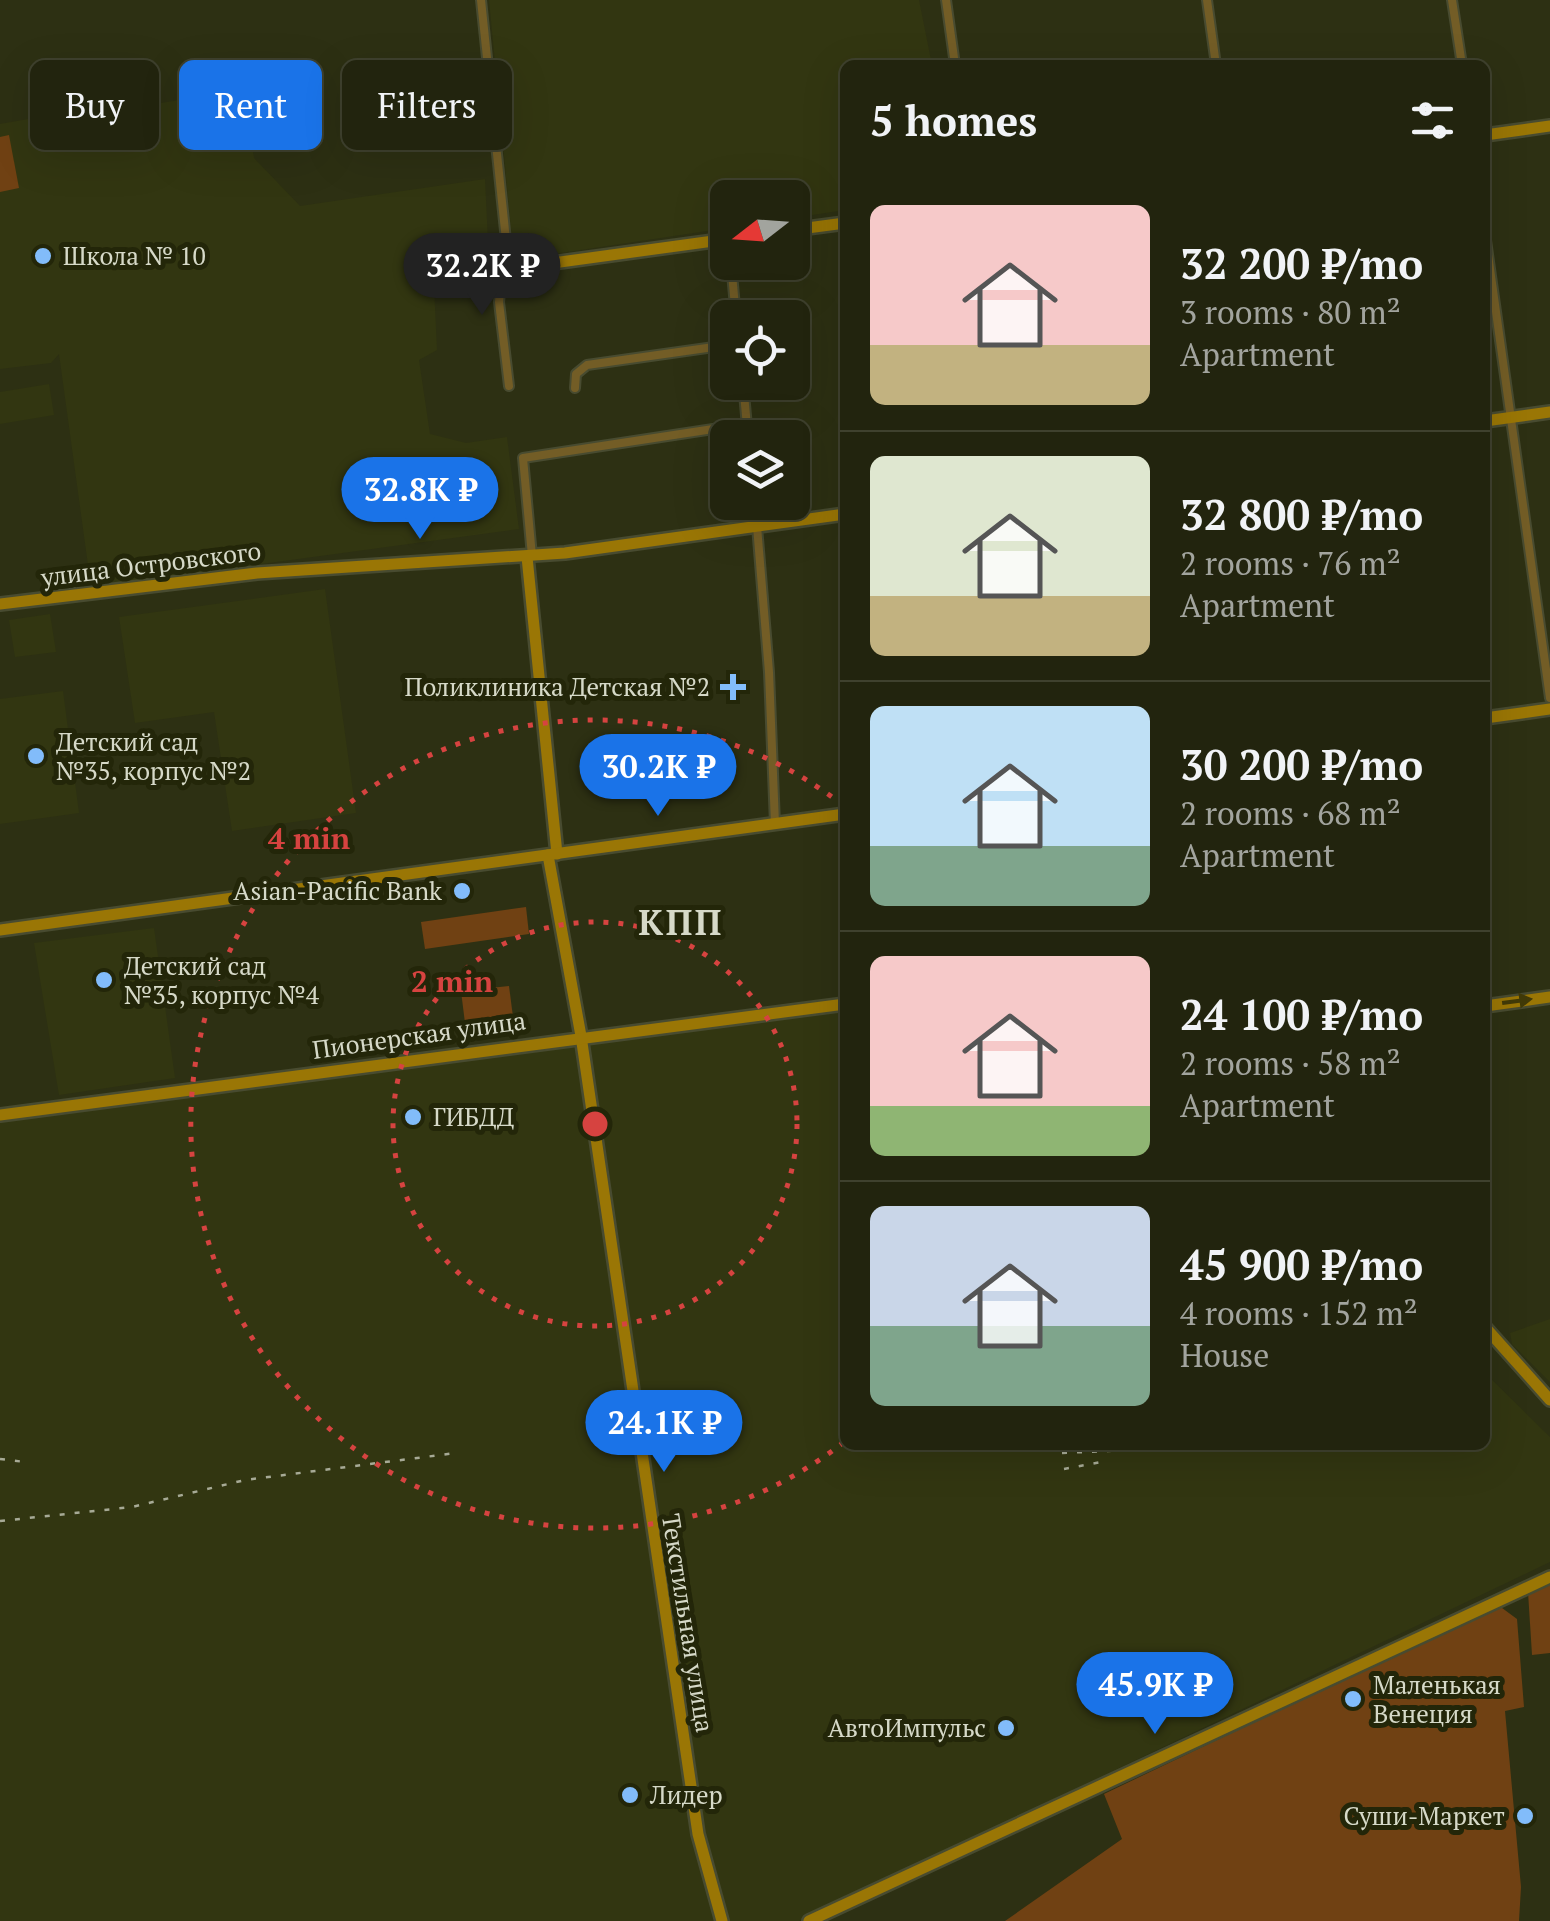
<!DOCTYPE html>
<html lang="en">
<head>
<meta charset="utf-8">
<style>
	:root { --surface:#22240e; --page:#2e301c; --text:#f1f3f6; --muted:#a2a49e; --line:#3f412e; --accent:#1a73e8 }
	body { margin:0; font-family:"PT Serif",serif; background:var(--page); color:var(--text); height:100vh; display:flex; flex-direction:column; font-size:38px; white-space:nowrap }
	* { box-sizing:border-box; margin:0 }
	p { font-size:32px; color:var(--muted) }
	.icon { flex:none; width:55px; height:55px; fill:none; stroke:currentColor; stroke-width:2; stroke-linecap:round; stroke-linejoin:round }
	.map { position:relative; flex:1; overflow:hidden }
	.panel { position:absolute; left:840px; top:60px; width:650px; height:1390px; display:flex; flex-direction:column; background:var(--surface); border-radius:15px; box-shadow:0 10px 40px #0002,0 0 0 2px var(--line) }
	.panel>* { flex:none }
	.top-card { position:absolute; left:30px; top:60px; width:660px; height:90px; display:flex; gap:20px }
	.needle { width:65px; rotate:253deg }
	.controls { position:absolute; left:710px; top:180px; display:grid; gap:20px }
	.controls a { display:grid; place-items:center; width:100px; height:100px; border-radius:15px; background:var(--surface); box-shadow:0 10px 40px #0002,0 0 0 2px var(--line); font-size:50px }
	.price { position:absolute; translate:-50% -85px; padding:0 22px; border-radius:35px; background:var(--accent); color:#fff; font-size:32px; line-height:65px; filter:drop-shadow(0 2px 5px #0008) }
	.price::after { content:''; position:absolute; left:50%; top:60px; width:30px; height:22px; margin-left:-15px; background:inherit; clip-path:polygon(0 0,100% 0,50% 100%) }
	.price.current { background:#222; color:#fff }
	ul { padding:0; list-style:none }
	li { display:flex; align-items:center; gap:30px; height:250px; padding:0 30px }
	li+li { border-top:2px solid var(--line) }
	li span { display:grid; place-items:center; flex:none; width:280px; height:200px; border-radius:15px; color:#555 }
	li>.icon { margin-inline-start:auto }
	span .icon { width:120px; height:120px; fill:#fffc; stroke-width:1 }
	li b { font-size:42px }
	h2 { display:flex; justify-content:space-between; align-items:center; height:120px; padding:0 30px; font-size:42px }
	.pill { padding:0 35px; border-radius:15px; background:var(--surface); box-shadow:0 10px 40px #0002,0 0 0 2px var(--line); font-size:35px; line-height:90px }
	.pill.current { background:var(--accent); color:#fff }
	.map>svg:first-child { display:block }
	.built { fill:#323611 }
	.green { fill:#704113 }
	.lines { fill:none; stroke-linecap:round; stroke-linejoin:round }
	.street-casing { stroke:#484b30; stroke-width:12 }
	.secondary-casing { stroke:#484b30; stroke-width:16 }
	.street { stroke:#735d26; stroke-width:8 }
	.secondary { stroke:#9a7605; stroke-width:11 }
	.rail { stroke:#a7aa96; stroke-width:2.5; stroke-dasharray:5 10; stroke-linecap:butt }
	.oneway { fill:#413a08 }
	.ring { fill:none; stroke:#d64340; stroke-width:5; stroke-dasharray:5 10 }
	.poi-dot { fill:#82bcfa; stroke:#232609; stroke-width:4 }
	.labels { text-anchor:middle; stroke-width:10; stroke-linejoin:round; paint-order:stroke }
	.poi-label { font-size:25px; fill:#d6d9c8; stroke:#232609; text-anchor:start }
	.street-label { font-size:25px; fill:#d6d9c8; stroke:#232609 }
	.district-label { font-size:35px; font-weight:bold; letter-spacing:2.5px; fill:#d6d9c8; stroke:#232609 }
	.centre { fill:#d64340; stroke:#232609; stroke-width:5 }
	.ring-label { font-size:30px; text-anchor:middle; font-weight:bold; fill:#d64340; stroke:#232609; stroke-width:10; stroke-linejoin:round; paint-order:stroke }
</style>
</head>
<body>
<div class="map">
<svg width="1550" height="1921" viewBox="0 0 1550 1921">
	<rect width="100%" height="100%" fill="#2d3013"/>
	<g class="built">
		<path d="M 489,0 L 919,0 L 932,65 L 845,65 L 845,210 L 793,218 L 792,198 L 728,198 L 727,228 L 514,260 Z"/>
		<path d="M 244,90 L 254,158 L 300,206 L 485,179 L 489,262 L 433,265 L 437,350 L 419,360 L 430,434 L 466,443 L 507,437 L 519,529 L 91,587 L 59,354 L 51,363 L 0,369 L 0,124 L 135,100 L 139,116 L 154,104 Z"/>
		<path d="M 49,384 L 54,415 L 0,424 L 0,392 Z"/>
		<path d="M 325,589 L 356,813 L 232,831 L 214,712 L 135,723 L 119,617 Z"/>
		<path d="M 50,614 L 56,652 L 15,657 L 9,620 Z"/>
		<path d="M 63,691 L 79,813 L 0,824 L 0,699 Z"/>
		<path d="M 154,928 L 175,1078 L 59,1095 L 34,943 Z"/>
		<path d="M 845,1005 L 845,1445 L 1485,1445 L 1485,1373 L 1550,1437 L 1550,1562 L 799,1921 L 0,1921 L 0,1114 Z"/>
		<path d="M 1550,1319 L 1550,1382 L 1512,1344 L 1510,1333 Z"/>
	</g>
	<g class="green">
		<path d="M 9,135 L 19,188 L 0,192 L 0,137 Z"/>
		<path d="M 526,907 L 529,934 L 425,949 L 421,922 Z"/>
		<path d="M 509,986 L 513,1017 L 465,1023 L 461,991 Z"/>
		<path d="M 1550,1584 L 1550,1653 L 1532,1655 L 1528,1592 Z"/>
		<path d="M 1498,1605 L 1517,1619 L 1524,1707 L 1505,1711 L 1521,1887 L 1519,1921 L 1005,1921 L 1122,1839 L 1104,1794 Z"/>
	</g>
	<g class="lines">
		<g class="street-casing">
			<g id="street">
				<path d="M 481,0 L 509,269 L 502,274 L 499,302 L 509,386"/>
				<path d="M 946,0 L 955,65"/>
				<path d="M 1207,0 L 1216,65"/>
				<path d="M 1452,0 L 1462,65"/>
				<path d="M 1485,233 L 1550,698"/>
				<path d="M 731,262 L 736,318"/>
				<path d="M 743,382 L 748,438"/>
				<path d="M 575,388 L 576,374 L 587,365 L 728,345"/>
				<path d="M 755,502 L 769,672 L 775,824"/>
				<path d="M 532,556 L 523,458 L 746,424"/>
			</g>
		</g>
		<g class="secondary-casing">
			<g id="secondary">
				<path d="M 1485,135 L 1550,126"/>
				<path d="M 792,230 L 845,223"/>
				<path d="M 509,269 L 728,239"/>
				<path d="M 1485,421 L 1550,412"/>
				<path d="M 527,557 L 557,854"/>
				<path d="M 0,604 L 257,573 L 565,553 L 845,514"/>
				<path d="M 1485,718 L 1550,709"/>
				<path d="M 548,855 L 581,1036 L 698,1834 L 722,1921"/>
				<path d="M 0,930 L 845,814"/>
				<path d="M 1485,1006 L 1550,997"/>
				<path d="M 0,1115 L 845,1004"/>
				<path d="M 1485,1327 L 1550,1400"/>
				<path d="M 809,1921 L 1550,1577"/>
			</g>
		</g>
		<use href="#street" class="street"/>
		<use href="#secondary" class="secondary"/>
		<g class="rail">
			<path d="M 1062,1453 L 1249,1445"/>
			<path d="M 0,1459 L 25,1462"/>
			<path d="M 1064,1469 L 1101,1462"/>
			<path d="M 0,1521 L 132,1507 L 245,1480 L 456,1453"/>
		</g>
	</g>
	<defs><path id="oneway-solid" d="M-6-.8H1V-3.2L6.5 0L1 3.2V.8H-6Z" transform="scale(2.5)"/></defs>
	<use class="oneway" href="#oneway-solid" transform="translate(1517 1001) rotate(-8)"/>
	<g class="ring">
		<circle cx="595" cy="1124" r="202"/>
		<path d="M844 1442A404 404 0 1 1 844 806"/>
	</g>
	<g class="poi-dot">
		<circle cx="43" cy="256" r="10"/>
		<path d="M728 672h10v10h10v10h-10v10h-10v-10h-10v-10h10z"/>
		<circle cx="36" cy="756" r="10"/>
		<circle cx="462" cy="891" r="10"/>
		<circle cx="104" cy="980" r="10"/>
		<circle cx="413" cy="1117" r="10"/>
		<circle cx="1353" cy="1699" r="10"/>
		<circle cx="1006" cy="1728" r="10"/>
		<circle cx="630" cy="1795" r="10"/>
		<circle cx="1525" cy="1816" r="10"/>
	</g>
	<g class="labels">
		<g class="poi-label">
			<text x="63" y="265">Школа № 10</text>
			<text x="710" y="696" text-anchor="end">Поликлиника Детская №2</text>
			<text x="56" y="751">Детский сад<tspan x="56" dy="29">№35, корпус №2</tspan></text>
			<text x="442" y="900" text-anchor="end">Asian-Pacific Bank</text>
			<text x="124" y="975">Детский сад<tspan x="124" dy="29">№35, корпус №4</tspan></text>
			<text x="433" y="1126">ГИБДД</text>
			<text x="1373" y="1694">Маленькая<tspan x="1373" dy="29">Венеция</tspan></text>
			<text x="986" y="1737" text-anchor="end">АвтоИмпульс</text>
			<text x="650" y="1804">Лидер</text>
			<text x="1505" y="1825" text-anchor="end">Суши-Маркет</text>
		</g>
		<g class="street-label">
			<text transform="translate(151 564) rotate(-7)" y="9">улица Островского</text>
			<text transform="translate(419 1035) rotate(-8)" y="9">Пионерская улица</text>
			<text transform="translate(688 1623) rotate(81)" y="9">Текстильная улица</text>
		</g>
		<g class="district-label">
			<text x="681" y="935">КПП</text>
		</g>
	</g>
	<circle cx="595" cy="1124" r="15" class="centre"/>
	<g class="ring-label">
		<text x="309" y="849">4 min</text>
		<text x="452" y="992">2 min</text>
	</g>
</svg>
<div class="controls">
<a><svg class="needle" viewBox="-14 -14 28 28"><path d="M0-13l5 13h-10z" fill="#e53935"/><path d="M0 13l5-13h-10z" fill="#a2a49e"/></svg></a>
<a><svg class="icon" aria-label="locate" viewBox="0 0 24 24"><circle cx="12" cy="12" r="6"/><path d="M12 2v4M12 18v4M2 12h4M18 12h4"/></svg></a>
<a><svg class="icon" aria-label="layers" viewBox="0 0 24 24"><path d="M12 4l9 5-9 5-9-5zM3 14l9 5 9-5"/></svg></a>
</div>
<b class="price current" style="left:482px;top:318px">32.2K ₽</b>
<b class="price" style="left:420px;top:542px">32.8K ₽</b>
<b class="price" style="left:658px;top:819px">30.2K ₽</b>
<b class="price" style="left:664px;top:1475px">24.1K ₽</b>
<b class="price" style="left:1155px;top:1737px">45.9K ₽</b>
<div class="top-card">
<a class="pill">Buy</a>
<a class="pill current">Rent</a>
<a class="pill">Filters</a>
</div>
<section class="panel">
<h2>5 homes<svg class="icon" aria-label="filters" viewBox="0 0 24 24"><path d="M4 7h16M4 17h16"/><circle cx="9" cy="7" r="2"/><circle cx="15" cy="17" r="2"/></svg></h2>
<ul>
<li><span style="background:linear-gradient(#f6c9c9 70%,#c2b280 0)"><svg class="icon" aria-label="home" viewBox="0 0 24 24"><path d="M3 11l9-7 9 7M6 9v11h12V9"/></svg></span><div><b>32 200 ₽/mo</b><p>3 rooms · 80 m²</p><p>Apartment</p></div></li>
<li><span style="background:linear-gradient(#dfe7d0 70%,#c2b280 0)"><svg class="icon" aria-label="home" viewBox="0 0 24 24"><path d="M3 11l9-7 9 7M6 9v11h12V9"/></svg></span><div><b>32 800 ₽/mo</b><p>2 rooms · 76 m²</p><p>Apartment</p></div></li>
<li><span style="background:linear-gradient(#bfe0f5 70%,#7fa58c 0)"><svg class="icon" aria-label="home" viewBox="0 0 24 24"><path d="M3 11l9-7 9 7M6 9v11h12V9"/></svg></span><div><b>30 200 ₽/mo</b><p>2 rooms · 68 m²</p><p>Apartment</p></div></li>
<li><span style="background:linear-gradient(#f6c9c9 75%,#8fb573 0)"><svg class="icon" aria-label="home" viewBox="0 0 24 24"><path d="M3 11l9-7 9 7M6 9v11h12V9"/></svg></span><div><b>24 100 ₽/mo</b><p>2 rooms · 58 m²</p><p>Apartment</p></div></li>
<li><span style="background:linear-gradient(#c9d6e8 60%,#7fa58c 0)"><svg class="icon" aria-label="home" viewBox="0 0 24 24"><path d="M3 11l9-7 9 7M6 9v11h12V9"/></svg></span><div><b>45 900 ₽/mo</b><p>4 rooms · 152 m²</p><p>House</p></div></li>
</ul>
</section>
</div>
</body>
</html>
